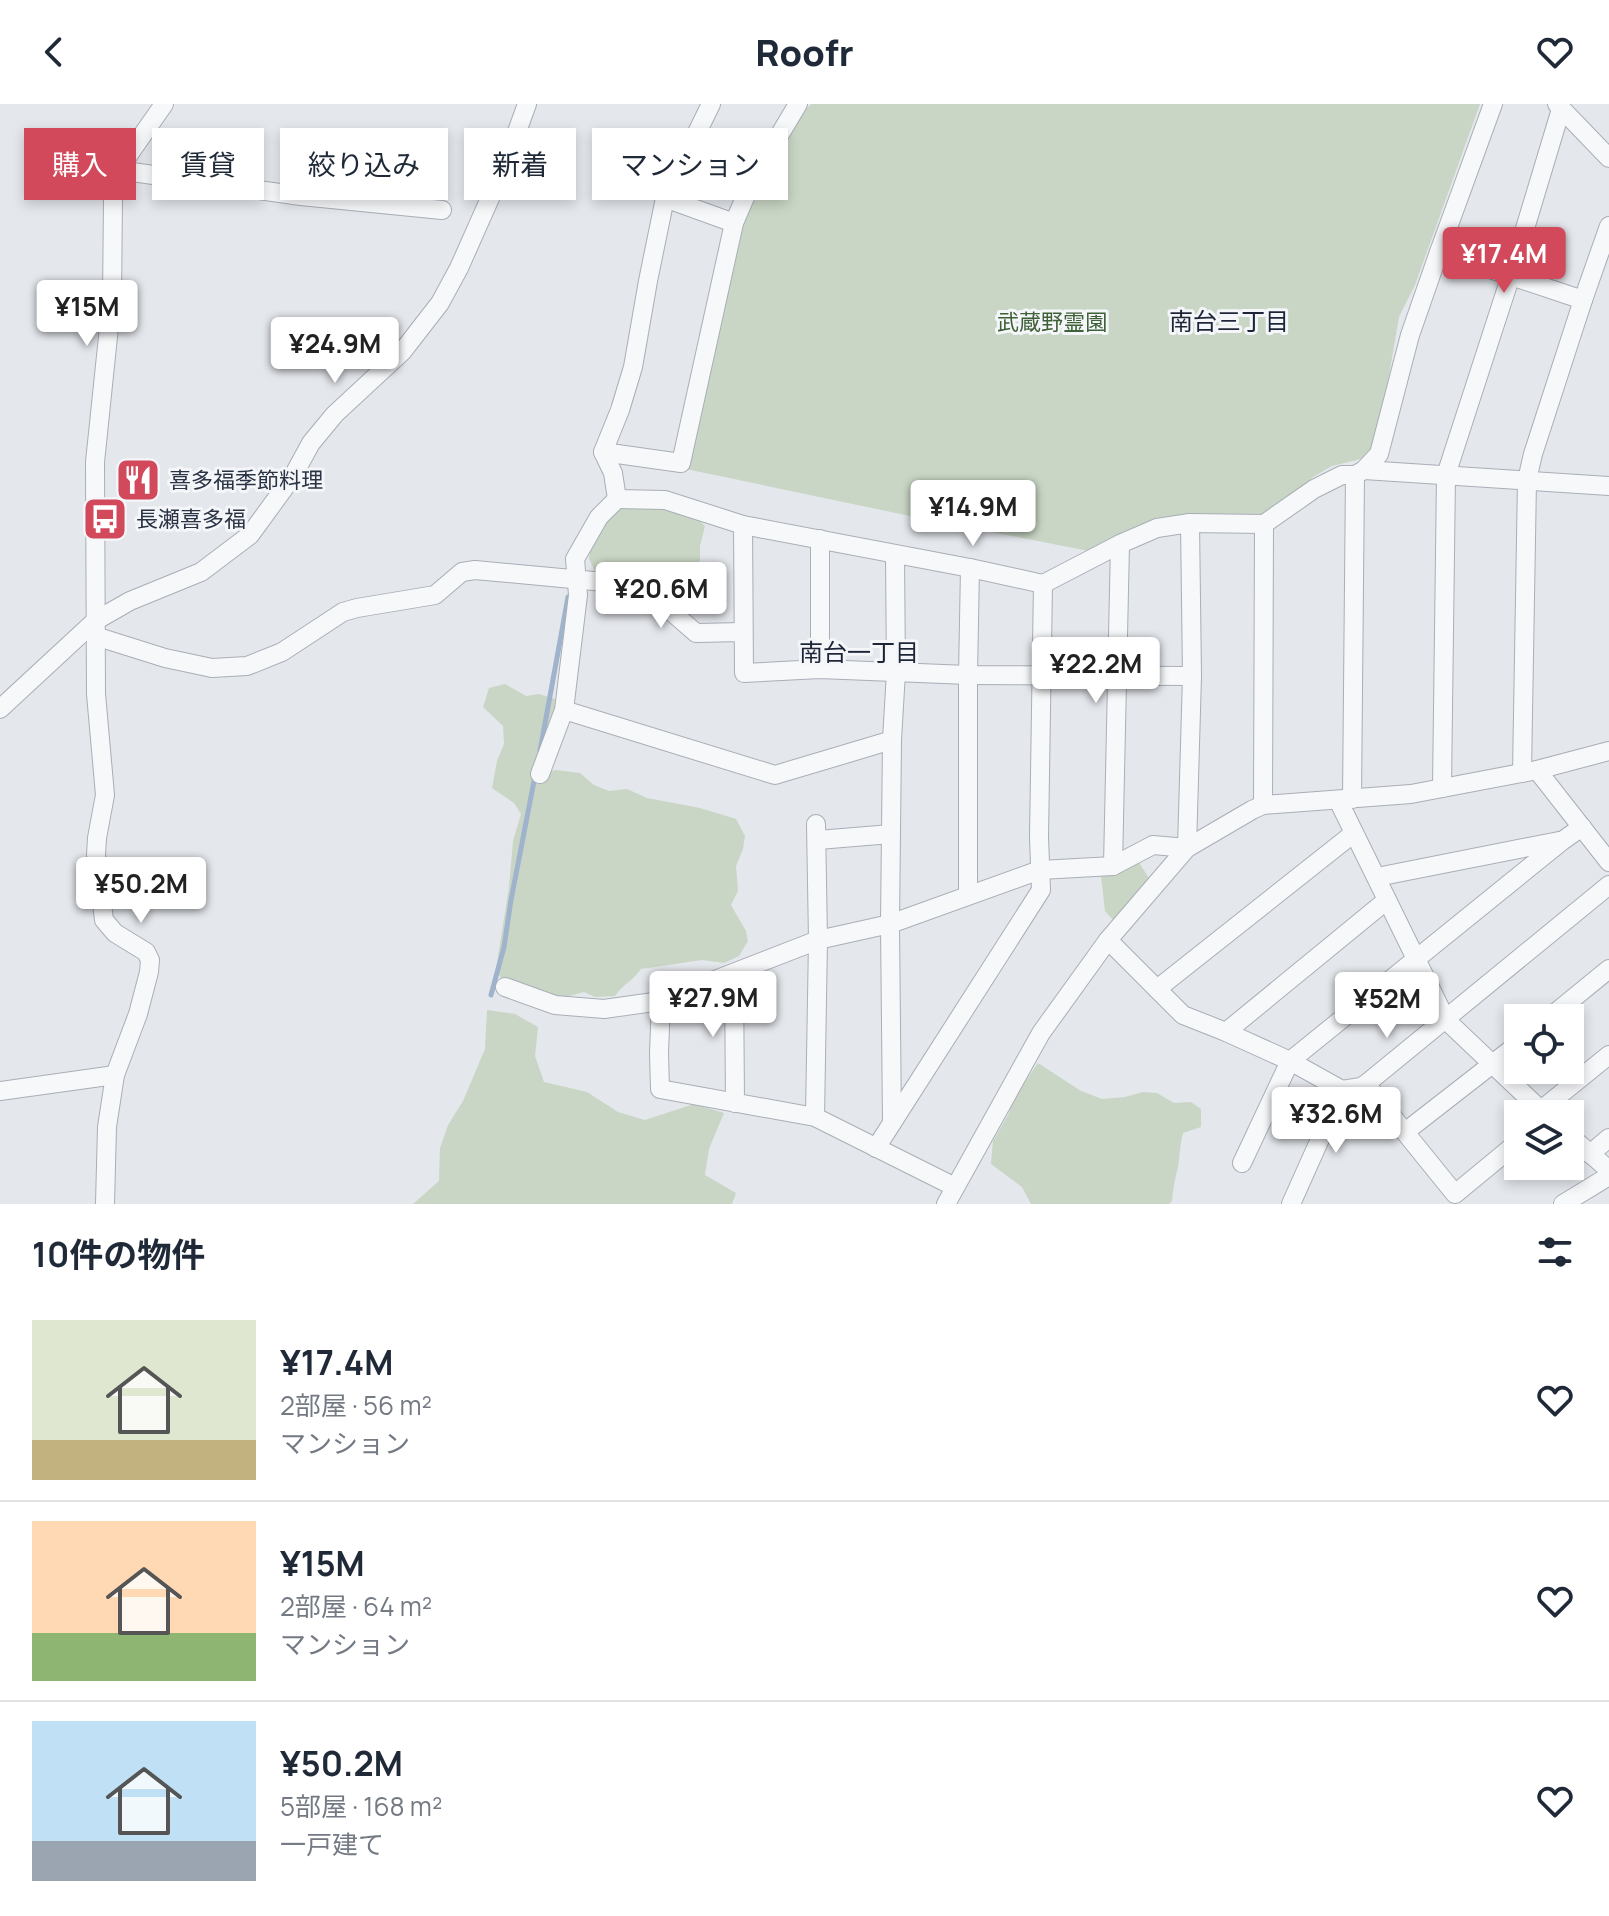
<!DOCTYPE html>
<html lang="ja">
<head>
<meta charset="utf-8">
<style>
	:root { --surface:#fff; --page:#f6f6f7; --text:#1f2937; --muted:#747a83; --line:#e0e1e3; --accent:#d1495b }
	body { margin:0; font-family:Manrope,"Noto Sans JP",sans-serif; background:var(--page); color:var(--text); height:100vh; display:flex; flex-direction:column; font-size:30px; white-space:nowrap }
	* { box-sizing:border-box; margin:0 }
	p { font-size:26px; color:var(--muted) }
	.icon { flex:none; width:44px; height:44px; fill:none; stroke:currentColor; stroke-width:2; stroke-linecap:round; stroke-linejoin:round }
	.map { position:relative; height:1100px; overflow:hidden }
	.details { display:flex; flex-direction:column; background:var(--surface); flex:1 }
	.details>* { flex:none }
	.guide { position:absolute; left:24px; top:24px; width:800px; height:72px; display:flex; gap:16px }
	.buttons { position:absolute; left:1504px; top:900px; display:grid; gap:16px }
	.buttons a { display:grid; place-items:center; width:80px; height:80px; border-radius:0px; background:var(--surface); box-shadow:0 4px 12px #0003; font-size:40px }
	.price { position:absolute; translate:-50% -68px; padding:0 18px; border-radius:8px; background:#fff; color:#222; font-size:26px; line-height:52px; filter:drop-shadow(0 2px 4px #0008) }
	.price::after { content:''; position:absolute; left:50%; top:48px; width:24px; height:18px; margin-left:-12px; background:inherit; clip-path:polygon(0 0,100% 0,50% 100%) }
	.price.current { background:var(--accent); color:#fff }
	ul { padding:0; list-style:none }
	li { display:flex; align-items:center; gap:24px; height:200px; padding:0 32px }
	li+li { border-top:2px solid var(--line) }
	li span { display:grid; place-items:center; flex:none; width:224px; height:160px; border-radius:0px; color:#555 }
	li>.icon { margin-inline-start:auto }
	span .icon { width:96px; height:96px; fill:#fffc; stroke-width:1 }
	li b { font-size:34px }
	h2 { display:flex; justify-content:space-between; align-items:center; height:96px; padding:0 32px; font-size:34px }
	.chip { padding:0 28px; border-radius:0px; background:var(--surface); box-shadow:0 4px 12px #0003; font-size:28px; line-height:72px }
	.chip.current { background:var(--accent); color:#fff }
	header { display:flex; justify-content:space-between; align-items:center; height:104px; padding:0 32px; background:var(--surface); font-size:36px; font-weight:800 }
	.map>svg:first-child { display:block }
	.green { fill:#c9d6c5 }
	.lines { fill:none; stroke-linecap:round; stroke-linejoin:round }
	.stream { stroke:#9fb4cc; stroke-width:5 }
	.street-casing { stroke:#a9aeb7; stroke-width:20 }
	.street { stroke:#f7f8fa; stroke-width:18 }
	.labels { text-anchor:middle; stroke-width:6; stroke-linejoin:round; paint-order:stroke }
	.park-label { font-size:22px; fill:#3f6138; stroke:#f4f6f9 }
	.poi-label { font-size:22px; fill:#2b3445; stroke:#f4f6f9; text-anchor:start }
	.neighbourhood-label { font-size:24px; fill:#1d2536; stroke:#f4f6f9 }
</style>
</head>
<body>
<header><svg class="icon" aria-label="back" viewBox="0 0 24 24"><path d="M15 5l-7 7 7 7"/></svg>Roofr<svg class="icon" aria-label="heart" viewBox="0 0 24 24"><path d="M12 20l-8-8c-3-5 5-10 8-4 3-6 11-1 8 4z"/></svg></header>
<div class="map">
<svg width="1609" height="1100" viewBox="0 0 1609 1100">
	<rect width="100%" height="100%" fill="#e4e7ec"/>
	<g class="green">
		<path d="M 811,0 L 1480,0 L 1415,181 L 1399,213 L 1388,277 L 1372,346 L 1365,354 L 1332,362 L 1313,373 L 1302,384 L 1265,410 L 1229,415 L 1153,417 L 1124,427 L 1094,448 L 910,412 L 686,365 L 741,122 L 759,80 L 800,12 Z"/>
		<path d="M 620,403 C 643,404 690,404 705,422 L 700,442 L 700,456 L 693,468 L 693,481 L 683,481 L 672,498 L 595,467 L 589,455 L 592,435 L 608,410 Z"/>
		<path d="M 505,580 L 526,592 L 539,590 L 555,595 L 550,667 L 556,666 L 580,669 L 594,681 L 609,687 L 627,685 L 647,694 L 700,704 L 736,715 L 745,732 L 743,745 L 736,762 L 738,787 L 731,801 L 746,827 L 748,837 L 739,852 L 724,859 L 702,856 L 641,865 C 633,877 623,880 615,892 L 595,893 L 584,888 L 558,895 L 520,884 L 501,874 L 496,865 L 509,783 L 513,737 L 521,710 L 514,699 L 492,684 L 497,657 L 504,640 L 503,622 L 483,603 L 489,584 Z"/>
		<path d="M 1138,757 L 1152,779 L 1114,817 L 1105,807 L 1101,772 L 1108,771 Z"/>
		<path d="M 487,906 L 515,910 L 538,923 L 535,952 L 544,978 L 587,988 L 618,1008 L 645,1016 L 694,1000 L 724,1009 L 709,1045 L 705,1071 L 736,1089 L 732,1100 L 413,1100 L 439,1077 L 440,1044 L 448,1021 L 463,997 L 485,945 Z"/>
		<path d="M 1038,959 L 1081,987 L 1102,995 L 1125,993 L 1143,988 L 1157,989 L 1174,999 L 1191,998 L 1201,1005 L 1201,1023 L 1183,1029 C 1180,1040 1180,1051 1178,1063 C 1175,1074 1173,1085 1172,1097 L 1169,1100 L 1031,1100 L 1022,1083 L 991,1060 L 993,1037 L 1008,1011 L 1015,992 Z"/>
	</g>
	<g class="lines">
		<g class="stream">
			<path d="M 540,647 L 568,493"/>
			<path d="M 491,891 L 504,843 L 511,796 L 535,672"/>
		</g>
		<g class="street-casing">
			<g id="street">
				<path d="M 1557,0 L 1609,54"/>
				<path d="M 118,66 L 301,92 L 442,106"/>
				<path d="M 665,94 L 734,119"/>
				<path d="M 1439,148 L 1583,196"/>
				<path d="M 603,348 L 681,359 L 734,119 L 752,77 L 798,0"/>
				<path d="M 1364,366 L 1609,382"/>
				<path d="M 617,395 L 665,396 L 743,421 L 970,464 L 1043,480 L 1120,440 L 1157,424 L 1190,419 L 1264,420 L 1314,385 L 1342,371 L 1355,371 L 1364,366 L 1379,350 L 1410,231 L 1439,148 L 1493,0"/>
				<path d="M 743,421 L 744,569 L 820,565 L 968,571 L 1192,572"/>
				<path d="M 820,435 L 820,565"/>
				<path d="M 95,532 L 165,554 L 212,564 L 247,562 L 282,548 L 343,508 L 357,504 L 435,491 L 462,468 L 475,466 L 604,478 L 630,486 L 654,497 L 673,509 L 696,529 L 743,528"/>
				<path d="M 0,605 L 95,517 L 130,497 L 201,468 L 250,431 L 293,372 L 311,339 L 335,310 L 402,248 L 440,199 L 459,164 L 506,58 L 527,0"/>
				<path d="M 564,606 L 775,671 L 892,636"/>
				<path d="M 1537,666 L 1609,758"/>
				<path d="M 1522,669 L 1527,376 L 1533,350 L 1583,196 L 1609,122"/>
				<path d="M 540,670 L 564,606 L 578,491 L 575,455 L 599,413 L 617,395 L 613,369 L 603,348 L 620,306 L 633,263 L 648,177 L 665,94 L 711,0"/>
				<path d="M 1442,684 L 1446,371 L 1511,171 L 1561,5"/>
				<path d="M 1352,695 L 1355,371"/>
				<path d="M 1338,696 L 1446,916 L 1545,1010"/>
				<path d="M 1263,701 L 1264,420"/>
				<path d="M 818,736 L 891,730"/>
				<path d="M 1113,762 L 1120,440"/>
				<path d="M 1377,773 L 1559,737"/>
				<path d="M 968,791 L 968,571 L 970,464"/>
				<path d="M 1108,836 L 1183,911 L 1226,928 L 1290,957 L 1342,986 L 1361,983 L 1366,980 L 1609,781"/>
				<path d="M 734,870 L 735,999"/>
				<path d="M 505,883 L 555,901 L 604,905 L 661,897 L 818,836 L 890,820 L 1040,766 L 1113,762 L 1153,741 L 1187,744 L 1192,572 L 1190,419"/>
				<path d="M 1157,885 L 1354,729"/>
				<path d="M 661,897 L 659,949 L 660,985 L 815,1013 L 955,1083"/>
				<path d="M 1549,914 L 1609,865"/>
				<path d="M 1226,928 L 1387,796"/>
				<path d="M 1366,980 L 1455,1090 L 1518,1038"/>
				<path d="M 0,987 L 115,971"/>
				<path d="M 1541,1006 L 1609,951"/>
				<path d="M 815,1013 L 818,836 L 816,720"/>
				<path d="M 892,1019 L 890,820 L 892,636 L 896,568 L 895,451"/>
				<path d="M 1405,1028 L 1518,940"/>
				<path d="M 1570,1032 L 1609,1066"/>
				<path d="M 876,1044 L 1041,786 L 1039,733 L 1043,480"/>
				<path d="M 1590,1050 L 1609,1034"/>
				<path d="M 1242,1059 L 1290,957 L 1562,737 L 1582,723"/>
				<path d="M 105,1100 L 107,1023 L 115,971 L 138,910 L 149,868 L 150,856 L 146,848 L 115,829 L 104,816 L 96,751 L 97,734 L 105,691 L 96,590 L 95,358 L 112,194 L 113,95 L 118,66 L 164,0"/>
				<path d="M 946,1100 L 1041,929 L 1108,836 L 1187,744 L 1252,706 L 1263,701 L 1411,690 L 1537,666 L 1609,647"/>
				<path d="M 1291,1100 L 1342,986"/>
				<path d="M 1563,1100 L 1609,1072"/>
			</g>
		</g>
		<use href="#street" class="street"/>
	</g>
	<defs>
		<g id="restaurant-square" transform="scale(2.3)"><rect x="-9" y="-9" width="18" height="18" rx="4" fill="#d1495b" stroke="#f4f6f9"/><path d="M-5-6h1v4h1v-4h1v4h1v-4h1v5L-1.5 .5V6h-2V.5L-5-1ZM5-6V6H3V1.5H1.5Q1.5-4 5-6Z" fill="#fff"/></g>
		<g id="bus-square" transform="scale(2.3)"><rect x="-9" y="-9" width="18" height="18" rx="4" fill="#d1495b" stroke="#f4f6f9"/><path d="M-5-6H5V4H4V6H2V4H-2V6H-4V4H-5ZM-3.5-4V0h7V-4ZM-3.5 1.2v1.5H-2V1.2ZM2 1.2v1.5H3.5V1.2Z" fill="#fff"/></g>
	</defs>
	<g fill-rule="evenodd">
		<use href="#restaurant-square" x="138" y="376"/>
		<use href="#bus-square" x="105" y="415"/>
	</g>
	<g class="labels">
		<g class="park-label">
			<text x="1052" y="226">武蔵野霊園</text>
		</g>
		<g class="poi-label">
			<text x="169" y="384">喜多福季節料理</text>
			<text x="136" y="423">長瀬喜多福</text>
		</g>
		<g class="neighbourhood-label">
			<text x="1229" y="226">南台三丁目</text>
			<text x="859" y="557">南台一丁目</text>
		</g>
	</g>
</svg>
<div class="buttons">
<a><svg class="icon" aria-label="locate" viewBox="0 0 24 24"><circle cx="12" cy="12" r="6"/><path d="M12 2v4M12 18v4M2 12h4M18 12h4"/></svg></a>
<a><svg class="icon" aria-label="layers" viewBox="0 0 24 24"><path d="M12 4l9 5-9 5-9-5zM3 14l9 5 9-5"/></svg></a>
</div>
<b class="price current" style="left:1504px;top:191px">¥17.4M</b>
<b class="price" style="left:87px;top:244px">¥15M</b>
<b class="price" style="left:335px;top:281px">¥24.9M</b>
<b class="price" style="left:973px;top:444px">¥14.9M</b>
<b class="price" style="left:661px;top:526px">¥20.6M</b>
<b class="price" style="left:1096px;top:601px">¥22.2M</b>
<b class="price" style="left:141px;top:821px">¥50.2M</b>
<b class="price" style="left:713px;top:935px">¥27.9M</b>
<b class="price" style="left:1387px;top:936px">¥52M</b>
<b class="price" style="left:1336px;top:1051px">¥32.6M</b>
<div class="guide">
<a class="chip current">購入</a>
<a class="chip">賃貸</a>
<a class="chip">絞り込み</a>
<a class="chip">新着</a>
<a class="chip">マンション</a>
</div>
</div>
<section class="details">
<h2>10件の物件<svg class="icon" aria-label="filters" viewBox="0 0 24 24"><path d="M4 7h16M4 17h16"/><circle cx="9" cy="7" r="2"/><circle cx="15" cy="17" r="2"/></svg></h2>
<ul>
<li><span style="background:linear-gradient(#dfe7d0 75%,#c2b280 0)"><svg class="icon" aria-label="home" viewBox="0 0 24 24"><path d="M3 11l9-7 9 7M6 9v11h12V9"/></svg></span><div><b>¥17.4M</b><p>2部屋 · 56 m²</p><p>マンション</p></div><svg class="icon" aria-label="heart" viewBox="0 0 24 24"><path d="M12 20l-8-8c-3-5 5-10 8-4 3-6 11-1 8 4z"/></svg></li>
<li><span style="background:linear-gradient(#ffd9b3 70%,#8fb573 0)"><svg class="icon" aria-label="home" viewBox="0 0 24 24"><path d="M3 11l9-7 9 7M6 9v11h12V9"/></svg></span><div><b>¥15M</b><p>2部屋 · 64 m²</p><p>マンション</p></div><svg class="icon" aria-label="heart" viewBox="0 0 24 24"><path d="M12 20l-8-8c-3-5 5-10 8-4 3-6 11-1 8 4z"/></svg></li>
<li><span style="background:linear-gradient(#bfe0f5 75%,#9aa5b1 0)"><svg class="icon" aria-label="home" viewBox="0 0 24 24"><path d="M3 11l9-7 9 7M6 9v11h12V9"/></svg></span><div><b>¥50.2M</b><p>5部屋 · 168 m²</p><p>一戸建て</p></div><svg class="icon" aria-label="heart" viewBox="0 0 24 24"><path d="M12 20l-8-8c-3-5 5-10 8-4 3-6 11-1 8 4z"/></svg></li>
</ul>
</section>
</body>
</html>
